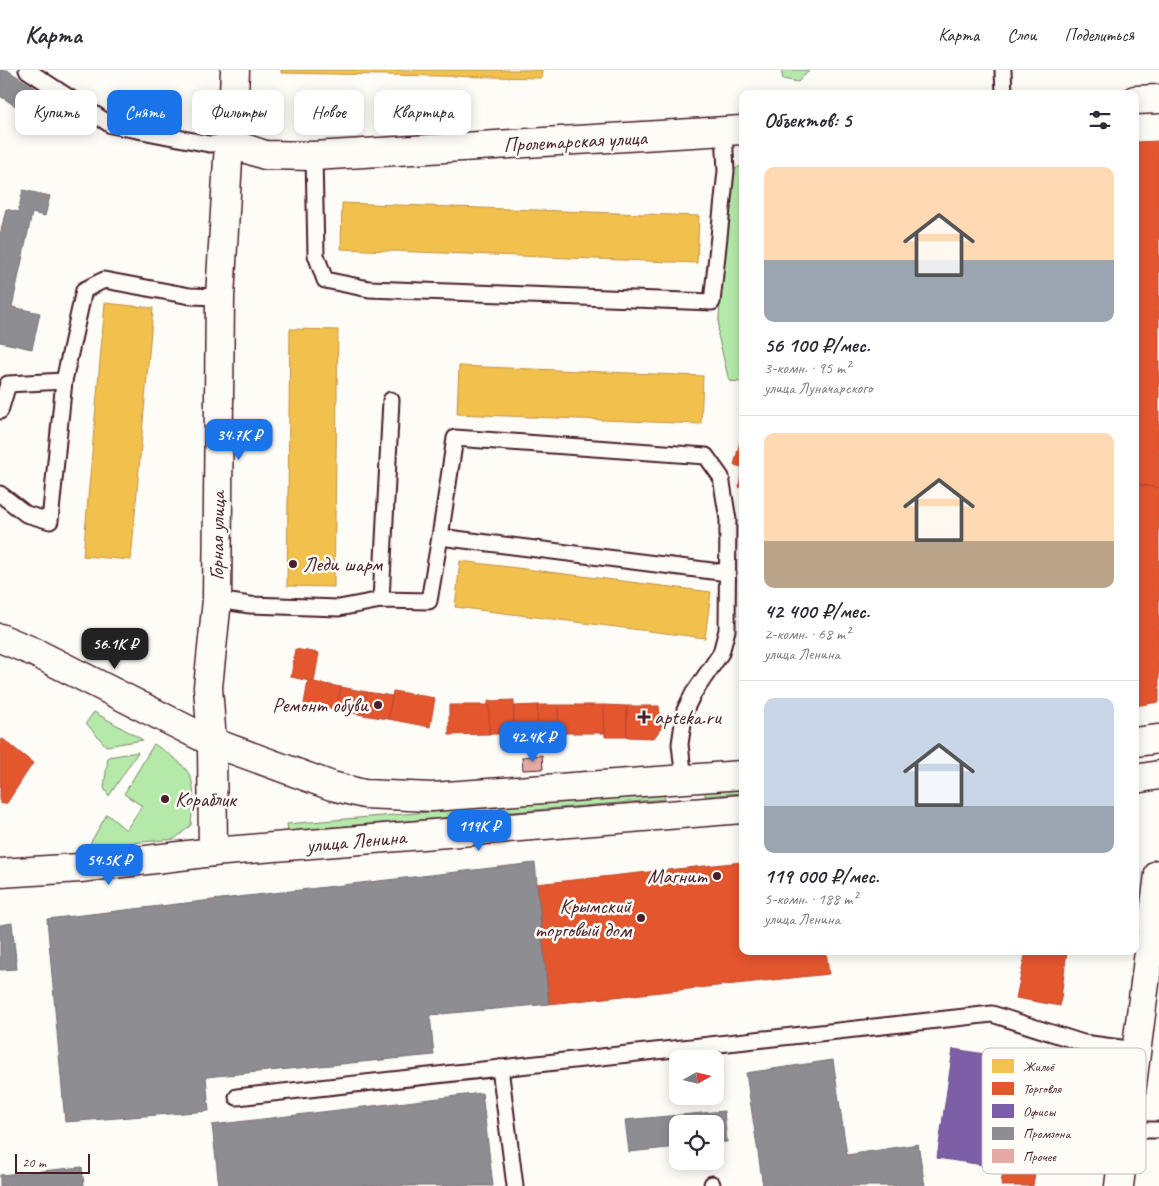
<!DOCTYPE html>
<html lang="ru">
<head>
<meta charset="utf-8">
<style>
	:root { --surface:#fff; --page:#f7f7f7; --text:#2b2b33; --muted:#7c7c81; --line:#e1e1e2; --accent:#1a73e8 }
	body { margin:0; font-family:Caveat,sans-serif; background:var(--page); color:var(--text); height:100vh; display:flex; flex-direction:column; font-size:19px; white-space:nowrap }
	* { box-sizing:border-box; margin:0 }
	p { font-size:16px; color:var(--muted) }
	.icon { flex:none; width:28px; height:28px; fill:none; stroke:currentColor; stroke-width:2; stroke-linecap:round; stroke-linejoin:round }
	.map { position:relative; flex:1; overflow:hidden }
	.sheet { position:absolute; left:739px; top:20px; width:400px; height:865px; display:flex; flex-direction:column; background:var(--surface); border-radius:10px; box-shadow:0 2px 12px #0003 }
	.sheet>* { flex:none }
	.banner { position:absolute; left:15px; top:20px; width:475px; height:45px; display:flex; gap:10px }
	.needle { width:32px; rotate:82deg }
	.buttons { position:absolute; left:669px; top:980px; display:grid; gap:10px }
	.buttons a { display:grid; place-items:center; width:55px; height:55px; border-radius:10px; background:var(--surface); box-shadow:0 2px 12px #0003; font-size:25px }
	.scale { position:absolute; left:15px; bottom:12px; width:75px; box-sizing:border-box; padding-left:5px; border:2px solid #4a1f2b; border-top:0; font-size:14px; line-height:18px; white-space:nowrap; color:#4a1f2b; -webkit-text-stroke:4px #fdfcf7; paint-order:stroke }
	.price { position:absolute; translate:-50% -42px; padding:0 11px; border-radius:10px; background:var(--accent); color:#fff; font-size:16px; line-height:32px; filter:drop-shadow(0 1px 2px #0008) }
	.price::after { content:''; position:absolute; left:50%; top:30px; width:15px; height:11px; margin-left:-8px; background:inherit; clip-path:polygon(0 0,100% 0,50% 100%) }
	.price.selected { background:#222; color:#fff }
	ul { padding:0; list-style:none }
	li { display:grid; align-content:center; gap:10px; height:265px; padding:0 25px }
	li+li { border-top:1px solid var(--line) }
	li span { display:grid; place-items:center; height:155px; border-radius:10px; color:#555 }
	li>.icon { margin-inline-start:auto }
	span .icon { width:90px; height:90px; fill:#fffc; stroke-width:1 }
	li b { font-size:21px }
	h2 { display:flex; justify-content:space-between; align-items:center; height:60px; padding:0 25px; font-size:21px }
	.chip { padding:0 18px; border-radius:10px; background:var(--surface); box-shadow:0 2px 12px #0003; font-size:18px; line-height:45px }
	.chip.selected { background:var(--accent); color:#fff }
	header { display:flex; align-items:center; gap:30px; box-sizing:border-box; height:70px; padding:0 25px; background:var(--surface); border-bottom:1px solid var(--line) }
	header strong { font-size:24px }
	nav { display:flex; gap:28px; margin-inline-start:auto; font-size:18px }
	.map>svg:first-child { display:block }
	.green { fill:#b4e9aa; stroke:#7f846a }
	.homes { fill:#f2c14e; stroke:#c09044 }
	.shops { fill:#e4572e; stroke:#b6462d }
	.offices { fill:#7b5ea7; stroke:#6c4b82 }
	.industry { fill:#8d8d92; stroke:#796c73 }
	.building { fill:#e5aaa5; stroke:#4a1f2b }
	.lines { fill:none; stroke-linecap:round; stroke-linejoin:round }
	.lane-casing { stroke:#4a1f2b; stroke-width:19 }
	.street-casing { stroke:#4a1f2b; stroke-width:31 }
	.secondary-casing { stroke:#4a1f2b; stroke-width:31 }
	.lane { stroke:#fdfcf7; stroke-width:15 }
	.street { stroke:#fdfcf7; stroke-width:28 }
	.secondary { stroke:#fdfcf7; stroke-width:28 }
	.poi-dot { fill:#4a1f2b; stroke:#fdfcf7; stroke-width:2 }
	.labels { text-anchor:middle; stroke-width:5; stroke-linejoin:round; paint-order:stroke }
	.street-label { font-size:21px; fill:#4a1f2b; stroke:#fdfcf7 }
	.poi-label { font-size:21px; fill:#4a1f2b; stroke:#fdfcf7; text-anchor:start }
	.key { fill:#fdfcf7; stroke:#c7baba; stroke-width:1 }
	.key-label { font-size:14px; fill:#4a1f2b }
</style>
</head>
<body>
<header>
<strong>Карта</strong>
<nav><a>Карта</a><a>Слои</a><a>Поделиться</a></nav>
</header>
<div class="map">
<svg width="1159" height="1116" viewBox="0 0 1159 1116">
	<rect width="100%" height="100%" fill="#fdfcf7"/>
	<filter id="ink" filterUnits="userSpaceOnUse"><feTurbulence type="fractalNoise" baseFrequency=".02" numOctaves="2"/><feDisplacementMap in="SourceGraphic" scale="10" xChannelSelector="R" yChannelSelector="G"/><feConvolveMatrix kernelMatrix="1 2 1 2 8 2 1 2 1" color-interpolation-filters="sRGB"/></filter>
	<g filter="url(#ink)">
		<g class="green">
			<path d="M 781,0 L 810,0 L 798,12 L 783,9 Z"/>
			<path d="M 742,95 L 742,255 L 740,259 L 742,262 L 742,312 L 729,311 L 718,265 L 727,104 Z"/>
			<path d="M 94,642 L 143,670 L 106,676 L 86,653 Z"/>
			<path d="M 154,674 C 167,683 185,693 191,708 C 196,722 192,741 191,755 L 175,769 L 88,777 L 107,744 L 126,760 L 142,736 L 124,724 Z"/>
			<path d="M 138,682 L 109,726 L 104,718 L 108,687 Z"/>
			<path d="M 742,717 L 742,723 L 705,726 L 705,720 Z"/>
			<path d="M 664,722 L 665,729 L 288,761 L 287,754 Z"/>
		</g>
		<g class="homes">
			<path d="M 281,0 L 542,0 L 542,8 L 281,3 Z"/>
			<path d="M 342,133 L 699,146 L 697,193 L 341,179 Z"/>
			<path d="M 105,233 L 153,238 L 131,490 L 83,486 Z"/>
			<path d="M 290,259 L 338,260 L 334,517 L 287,516 Z"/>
			<path d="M 459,296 L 703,306 L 701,354 L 457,344 Z"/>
			<path d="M 460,491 L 711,522 L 705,568 L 455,537 Z"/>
		</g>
		<g class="shops">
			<path d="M 1159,71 L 1159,418 L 1135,414 L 1135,72 Z"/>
			<path d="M 742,364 L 742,418 L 739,417 L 742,397 L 734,395 Z"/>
			<path d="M 1135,414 L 1159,418 L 1159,632 L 1135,636 Z"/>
			<path d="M 295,579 L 319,583 L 314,612 L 291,607 Z"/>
			<path d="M 308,611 L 341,617 L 337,640 L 304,634 Z"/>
			<path d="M 341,617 L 367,622 L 363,645 L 337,640 Z"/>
			<path d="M 393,621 L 435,628 L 430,657 L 388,649 Z"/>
			<path d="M 367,622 L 392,626 L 388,649 L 363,645 Z"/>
			<path d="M 514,630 L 514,664 L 489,664 L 488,631 Z"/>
			<path d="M 449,635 L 489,635 L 489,664 L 449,665 Z"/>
			<path d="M 537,635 L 558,635 L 559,663 L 538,664 Z"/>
			<path d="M 537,635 L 538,664 L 514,664 L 514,636 Z"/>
			<path d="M 558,635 L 604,635 L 605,663 L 559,663 Z"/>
			<path d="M 604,635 L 627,636 L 627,667 L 605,667 Z"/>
			<path d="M 627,636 L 659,636 L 662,657 L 654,668 L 627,667 Z"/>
			<path d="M 3,669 L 33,693 L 7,733 L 0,734 L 0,670 Z"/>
			<path d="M 742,792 L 742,881 L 826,881 L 829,904 L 549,934 L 536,814 Z"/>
			<path d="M 1026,881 L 1067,881 L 1060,936 L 1016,928 Z"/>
			<path d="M 1003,1098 L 1035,1102 L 1033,1116 L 1001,1116 Z"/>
		</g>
		<path class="offices" d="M 953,979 L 1017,989 L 1003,1098 L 937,1088 Z"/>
		<g class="industry">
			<path d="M 0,0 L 7,0 L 51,28 L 37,50 L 0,26 Z"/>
			<path d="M 23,120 L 50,126 L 45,146 L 32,143 L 12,237 L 40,243 L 32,279 L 0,272 L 0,165 L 6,139 L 18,142 Z"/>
			<path d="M 535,793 L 549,934 L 430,945 L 434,985 L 206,1007 L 209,1041 L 65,1052 L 47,849 Z"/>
			<path d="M 12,853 L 17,899 L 0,900 L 0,855 Z"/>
			<path d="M 833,990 L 847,1085 L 918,1074 L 925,1116 L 763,1116 L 746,1003 Z"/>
			<path d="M 482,1023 L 493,1116 L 219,1116 L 212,1055 Z"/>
			<path d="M 724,1041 L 727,1072 L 715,1073 L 715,1054 L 678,1054 L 678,1077 L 629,1082 L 625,1050 Z"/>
			<path d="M 82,1097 L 84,1116 L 0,1116 L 0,1105 Z"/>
		</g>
		<path class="building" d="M 542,685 L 543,699 L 523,700 L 522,687 Z"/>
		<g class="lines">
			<g class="lane-casing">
				<g id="lane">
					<path d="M 27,0 L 111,55 L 209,74 L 229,73"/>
					<path d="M 1003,0 L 1004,24"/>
					<path d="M 314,86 L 316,185 L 325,210 L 369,219 L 712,232 L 726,101 L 724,62"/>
					<path d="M 0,341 L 8,314 L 64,311"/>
					<path d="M 0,424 L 26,444 L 50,451 L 64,311 L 84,220 L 104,210 L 190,226 L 220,227"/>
					<path d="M 217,530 L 250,535 L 339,538 L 381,530 L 429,531 L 440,467"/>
					<path d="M 381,530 L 391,330"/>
					<path d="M 684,710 L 680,674 L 685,640 L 693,624 L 721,583 L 727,560 L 728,450 L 721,407 L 706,386 L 455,368 L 440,467 L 728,503"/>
					<path d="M 500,998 L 515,1116"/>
					<path d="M 237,1027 L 992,944 L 1083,973 L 1136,980"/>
					<path d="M 1126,1060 L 1159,1060"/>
					<path d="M 712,1114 L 712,1116"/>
				</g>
			</g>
			<g class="street-casing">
				<g id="street">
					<path d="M 1135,30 L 1159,29"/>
					<path d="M 229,73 L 265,85 L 314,86 L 742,60"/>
				</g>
			</g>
			<g class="secondary-casing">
				<g id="secondary">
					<path d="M 0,568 L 34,582 L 212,672 L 332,716 L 364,724 L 432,727 L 742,705"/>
					<path d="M 1135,672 L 1159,669"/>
					<path d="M 1135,709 L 1159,705"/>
					<path d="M 213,782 L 212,672 L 208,617 L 217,530 L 220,227 L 229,73 L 233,48 L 235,0"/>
					<path d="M 0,803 L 80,798 L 213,782 L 742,739"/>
					<path d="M 1119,1116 L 1159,804"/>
				</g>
			</g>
			<use href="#lane" class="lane"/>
			<use href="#street" class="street"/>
			<use href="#secondary" class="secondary"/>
		</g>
	</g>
	<g class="poi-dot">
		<circle cx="293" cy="494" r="5"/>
		<circle cx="378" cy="635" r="5"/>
		<path d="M641.5 639.5h5v5h5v5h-5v5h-5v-5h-5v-5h5z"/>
		<circle cx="165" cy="729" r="5"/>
		<circle cx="717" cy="806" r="5"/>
		<circle cx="641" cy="848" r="5"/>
	</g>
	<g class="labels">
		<g class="street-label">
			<text transform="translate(575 71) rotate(-3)" y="7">Пролетарская улица</text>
			<text transform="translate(217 466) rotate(-89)" y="7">Горная улица</text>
			<text transform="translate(356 771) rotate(-5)" y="7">улица Ленина</text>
		</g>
		<g class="poi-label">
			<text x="303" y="501">Леди шарм</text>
			<text x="368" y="642" text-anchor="end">Ремонт обуви</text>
			<text x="654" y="654">apteka.ru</text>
			<text x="175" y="736">Кораблик</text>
			<text x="707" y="813" text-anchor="end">Магнит</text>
			<text x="631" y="843" text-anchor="end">Крымский<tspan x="631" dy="24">торговый дом</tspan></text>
		</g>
	</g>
	<rect x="982" y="978" width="164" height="126" rx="8" class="key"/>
	<rect x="992" y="989" width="22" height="14" fill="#f2c14e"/>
	<rect x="992" y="1012" width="22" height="13" fill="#e4572e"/>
	<rect x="992" y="1034" width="22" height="14" fill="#7b5ea7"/>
	<rect x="992" y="1057" width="22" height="13" fill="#8d8d92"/>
	<rect x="992" y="1079" width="22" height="14" fill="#e5aaa5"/>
	<g class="key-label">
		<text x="1023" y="1001">Жильё</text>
		<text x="1023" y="1023">Торговля</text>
		<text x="1023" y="1046">Офисы</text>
		<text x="1023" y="1068">Промзона</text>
		<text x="1023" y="1091">Прочее</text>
	</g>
</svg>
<div class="buttons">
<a><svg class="needle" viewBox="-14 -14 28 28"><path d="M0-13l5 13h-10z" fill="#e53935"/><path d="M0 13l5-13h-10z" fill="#7c7c81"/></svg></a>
<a><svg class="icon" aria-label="locate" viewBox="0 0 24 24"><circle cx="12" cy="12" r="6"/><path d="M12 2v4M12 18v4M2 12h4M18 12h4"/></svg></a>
</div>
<div class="scale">20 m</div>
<b class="price" style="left:239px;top:391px">34.7K ₽</b>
<b class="price selected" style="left:115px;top:600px">56.1K ₽</b>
<b class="price" style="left:533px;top:693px">42.4K ₽</b>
<b class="price" style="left:479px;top:782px">119K ₽</b>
<b class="price" style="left:109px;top:816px">54.5K ₽</b>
<div class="banner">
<a class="chip">Купить</a>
<a class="chip selected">Снять</a>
<a class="chip">Фильтры</a>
<a class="chip">Новое</a>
<a class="chip">Квартира</a>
</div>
<section class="sheet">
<h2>Объектов: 5<svg class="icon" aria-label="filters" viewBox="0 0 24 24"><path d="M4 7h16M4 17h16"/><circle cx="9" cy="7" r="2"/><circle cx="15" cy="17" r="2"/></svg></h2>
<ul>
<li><span style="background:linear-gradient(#ffd9b3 60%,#9aa5b1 0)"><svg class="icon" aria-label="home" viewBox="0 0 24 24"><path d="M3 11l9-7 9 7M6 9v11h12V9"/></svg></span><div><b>56 100 ₽/мес.</b><p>3-комн. · 95 m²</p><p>улица Луначарского</p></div></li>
<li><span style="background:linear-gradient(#ffd9b3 70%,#b9a48a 0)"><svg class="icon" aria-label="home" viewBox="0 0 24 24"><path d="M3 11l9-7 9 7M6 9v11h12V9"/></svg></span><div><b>42 400 ₽/мес.</b><p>2-комн. · 68 m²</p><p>улица Ленина</p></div></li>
<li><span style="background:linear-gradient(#c9d6e8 70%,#9aa5b1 0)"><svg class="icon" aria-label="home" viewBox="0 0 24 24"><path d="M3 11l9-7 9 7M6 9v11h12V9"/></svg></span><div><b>119 000 ₽/мес.</b><p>5-комн. · 188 m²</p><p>улица Ленина</p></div></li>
</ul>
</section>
</div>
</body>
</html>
